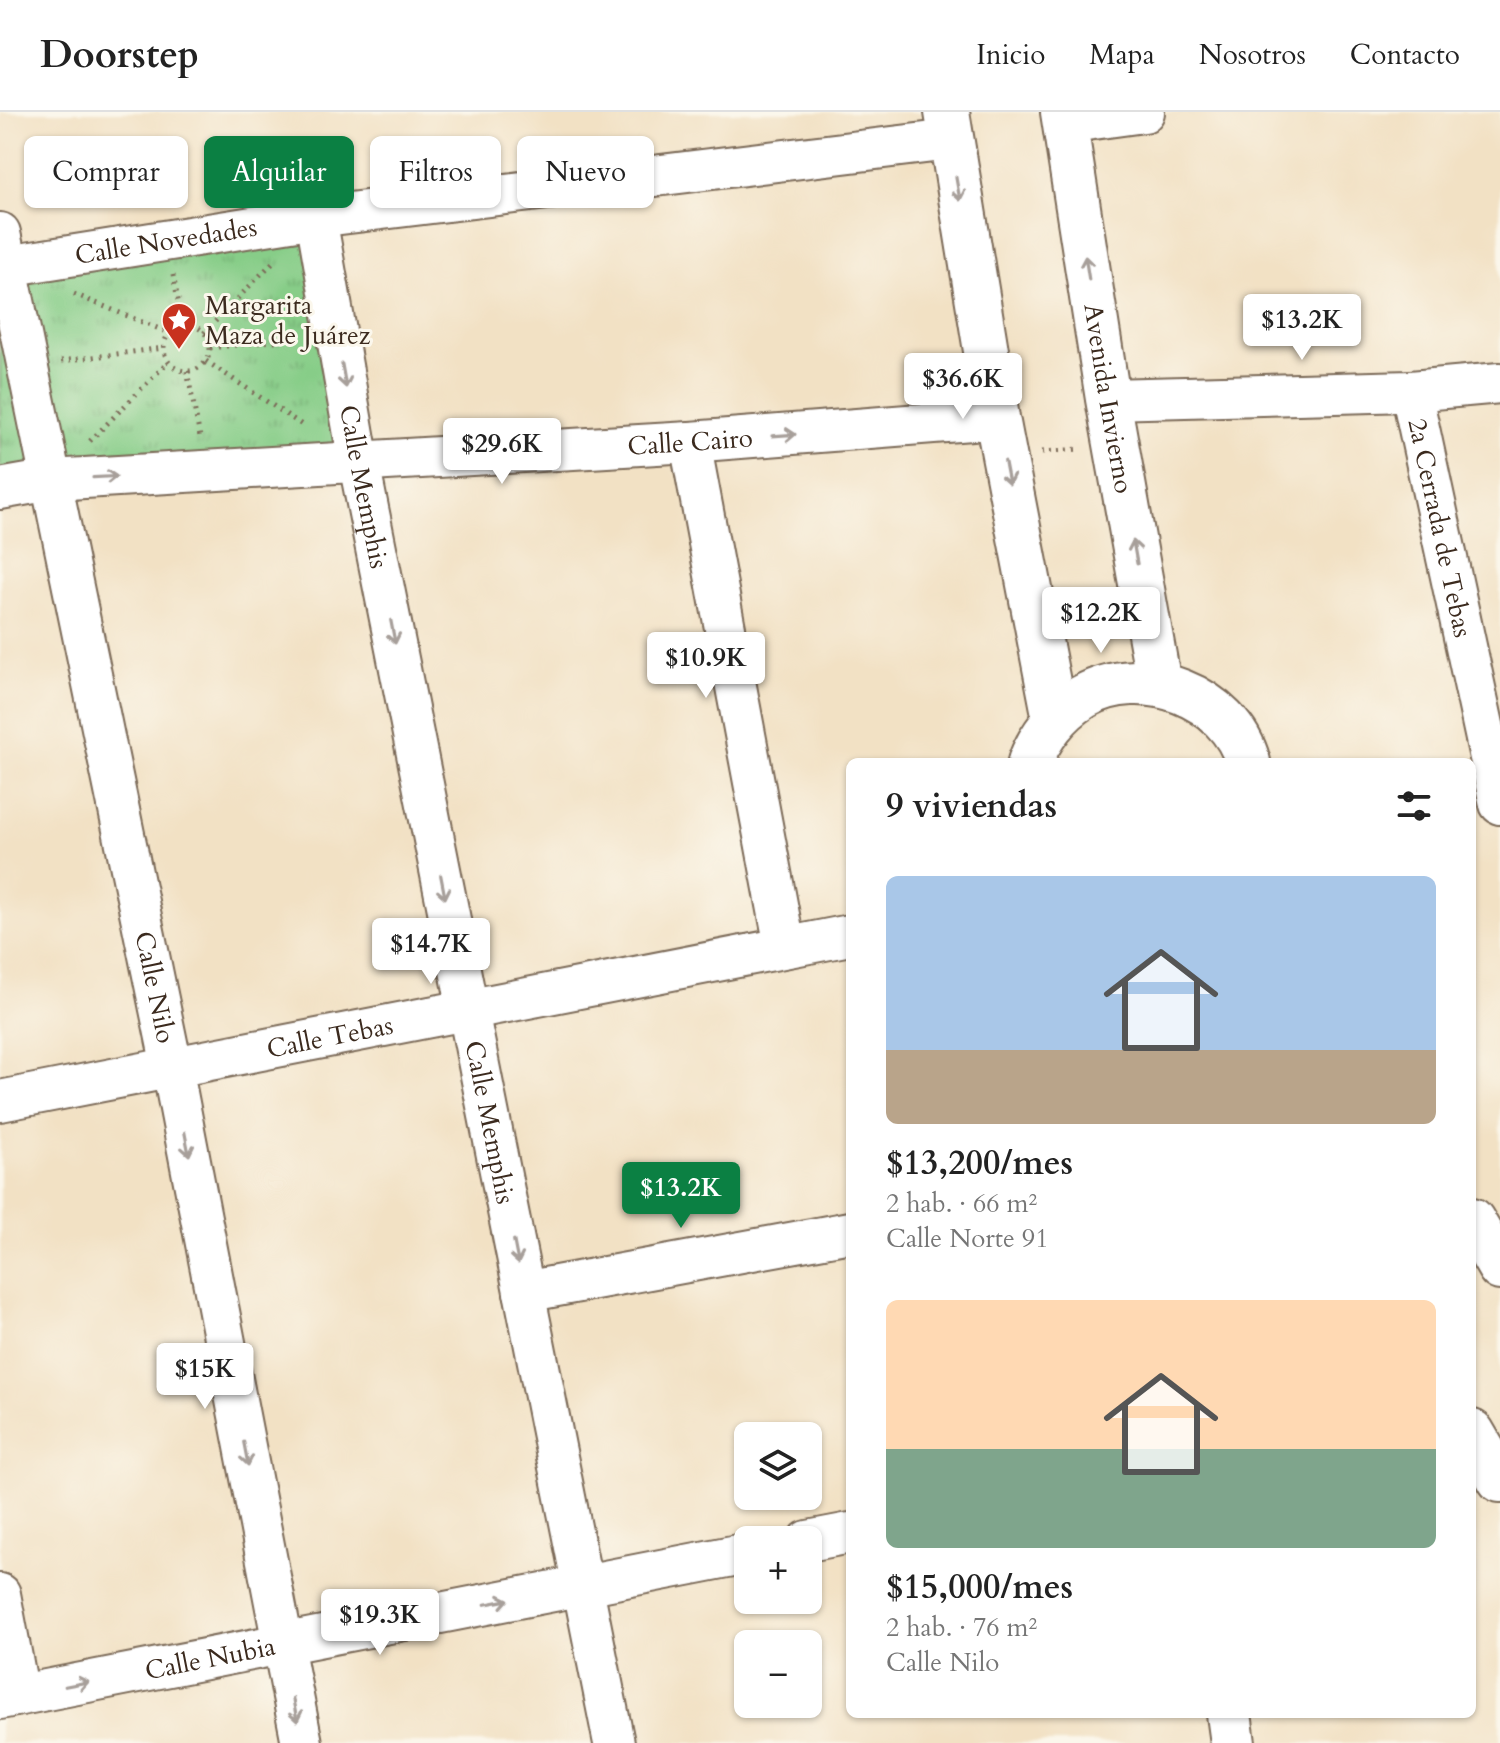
<!DOCTYPE html>
<html lang="es">
<head>
<meta charset="utf-8">
<style>
	:root { --surface:#fff; --page:#f6f6f6; --text:#222; --muted:#767676; --line:#e0e0e0; --accent:#0b8043 }
	body { margin:0; font-family:Cardo,serif; background:var(--page); color:var(--text); height:100vh; display:flex; flex-direction:column; font-size:30px; white-space:nowrap }
	* { box-sizing:border-box; margin:0 }
	p { font-size:26px; color:var(--muted) }
	.icon { flex:none; width:44px; height:44px; fill:none; stroke:currentColor; stroke-width:2; stroke-linecap:round; stroke-linejoin:round }
	.map { position:relative; flex:1; overflow:hidden }
	.sheet { position:absolute; left:846px; top:646px; width:630px; height:960px; display:flex; flex-direction:column; background:var(--surface); border-radius:12px; box-shadow:0 2px 6px #0004 }
	.sheet>* { flex:none }
	.banner { position:absolute; left:24px; top:24px; width:702px; height:72px; display:flex; gap:16px }
	.buttons { position:absolute; left:734px; top:1310px; display:grid; gap:16px }
	.buttons a { display:grid; place-items:center; width:88px; height:88px; border-radius:12px; background:var(--surface); box-shadow:0 2px 6px #0004; font-size:40px }
	.price { position:absolute; translate:-50% -68px; padding:0 18px; border-radius:8px; background:#fff; color:#222; font-size:26px; line-height:52px; filter:drop-shadow(0 2px 4px #0008) }
	.price::after { content:''; position:absolute; left:50%; top:48px; width:24px; height:18px; margin-left:-12px; background:inherit; clip-path:polygon(0 0,100% 0,50% 100%) }
	.price.on { background:var(--accent); color:#fff }
	ul { padding:0; list-style:none }
	li { display:grid; align-content:center; gap:16px; height:424px; padding:0 40px }
	li span { display:grid; place-items:center; height:248px; border-radius:12px; color:#555 }
	li>.icon { margin-inline-start:auto }
	span .icon { width:144px; height:144px; fill:#fffc; stroke-width:1 }
	li b { font-size:34px }
	h2 { display:flex; justify-content:space-between; align-items:center; height:96px; padding:0 40px; font-size:34px }
	.pill { padding:0 28px; border-radius:12px; background:var(--surface); box-shadow:0 2px 6px #0004; font-size:28px; line-height:72px }
	.pill.on { background:var(--accent); color:#fff }
	header { display:flex; align-items:center; gap:48px; box-sizing:border-box; height:112px; padding:0 40px; background:var(--surface); border-bottom:2px solid var(--line) }
	header strong { font-size:38px }
	nav { display:flex; gap:44px; margin-inline-start:auto; font-size:28px }
	.map>svg:first-child { display:block }
	.park { fill:url(#park-tufts); stroke:#617c53; stroke-width:2 }
	.lines { fill:none; stroke-linecap:round; stroke-linejoin:round }
	.minor-casing { stroke:#7b6a58; stroke-width:44 }
	.major-casing { stroke:#7b6a58; stroke-width:48 }
	.path { stroke:#7b6a58; stroke-width:5; stroke-dasharray:2 6; stroke-linecap:butt }
	.minor { stroke:#fff; stroke-width:40 }
	.major { stroke:#fff; stroke-width:44 }
	.oneway { stroke:#a79f9a }
	.labels { text-anchor:middle; stroke-width:6; stroke-linejoin:round; paint-order:stroke }
	.street-label { font-size:26px; fill:#3b2a1e; stroke:#fbf7ec }
	.poi-label { font-size:26px; fill:#3b2a1e; stroke:#fbf7ec; text-anchor:start }
</style>
</head>
<body>
<header>
<strong>Doorstep</strong>
<nav><a>Inicio</a><a>Mapa</a><a>Nosotros</a><a>Contacto</a></nav>
</header>
<div class="map">
<svg width="1500" height="1631" viewBox="0 0 1500 1631">
	<defs>
		<pattern id="park-tufts" width="24" height="20" patternUnits="userSpaceOnUse" patternTransform="scale(2)"><rect width="24" height="20" fill="#87cd88"/><path d="M3 7l-1-3M5 7V3M7 7l1-3M15 17l-1-3M17 17v-4M19 17l1-3" fill="none" stroke="#75b075"/></pattern>
	</defs>
	<rect width="100%" height="100%" fill="#fbf7ec"/>
	<filter id="ink" filterUnits="userSpaceOnUse"><feTurbulence type="fractalNoise" baseFrequency=".0125" numOctaves="2"/><feDisplacementMap in="SourceGraphic" scale="16" xChannelSelector="R" yChannelSelector="G"/><feConvolveMatrix kernelMatrix="1 2 1 2 8 2 1 2 1" color-interpolation-filters="sRGB"/></filter>
	<filter id="wash" filterUnits="userSpaceOnUse"><feTurbulence type="fractalNoise" baseFrequency=".006" numOctaves="4" result="noise"/><feDisplacementMap in="SourceGraphic" scale="32" xChannelSelector="R" yChannelSelector="G"/><feGaussianBlur stdDeviation="1.8" result="paint"/><feColorMatrix in="noise" values="0 0 0 0 0 0 0 0 0 0 0 0 0 0 0 0 0 1.4 0 .05"/><feComposite in="paint" operator="in"/></filter>
	<g filter="url(#wash)">
		<rect width="100%" height="100%" fill="#f2e1c4"/>
		<g class="park">
			<path d="M 306,114 L 347,345 L 60,361 L 17,158 Z"/>
			<path d="M 0,161 L 44,364 L 0,372 Z"/>
		</g>
	</g>
	<g filter="url(#ink)">
		<g class="lines">
			<g class="minor-casing">
				<g id="minor">
					<path d="M 1064,11 L 1144,0"/>
					<path id="s1" d="M 316,105 L 359,351 L 614,1631"/>
					<path id="s2" d="M 0,121 L 172,955 L 302,1631"/>
					<path id="s3" d="M 0,155 L 316,105 L 950,28"/>
					<path id="s4" d="M 1411,279 L 1500,692"/>
					<path d="M 1108,287 L 1411,279 L 1500,271"/>
					<path d="M 690,330 L 785,835"/>
					<path id="s5" d="M 0,377 L 51,368 L 690,330 L 997,306"/>
					<path id="s6" d="M 0,989 L 850,823"/>
					<path d="M 524,1180 L 850,1120"/>
					<path d="M 808,1429 L 850,1421"/>
					<path d="M 0,1482 L 19,1583"/>
					<path id="s7" d="M 0,1587 L 748,1441"/>
				</g>
			</g>
			<g class="major-casing">
				<g id="major">
					<path d="M 947,0 L 997,306 L 1055,607"/>
					<path id="s8" d="M 1063,0 L 1108,287 L 1159,572"/>
					<path d="M 1030,650 C 1040,624 1059,600 1083,585 C 1143,550 1230,584 1248,650"/>
					<path d="M 1472,1108 L 1500,1156"/>
					<path d="M 1472,1320 L 1500,1368"/>
					<path d="M 1229,1602 L 1233,1631"/>
				</g>
			</g>
			<g class="path">
				<path d="M 173,163 L 183,213"/>
				<path d="M 74,182 L 169,221"/>
				<circle cx="187" cy="236" r="23"/>
				<path d="M 204,221 L 273,150"/>
				<path d="M 210,236 L 300,226"/>
				<path d="M 61,249 L 164,236"/>
				<path d="M 206,249 L 305,315"/>
				<path d="M 187,259 L 200,325"/>
				<path d="M 90,329 L 168,250"/>
				<path d="M 1042,340 L 1080,337"/>
			</g>
			<use href="#minor" class="minor"/>
			<use href="#major" class="major"/>
		</g>
		<defs><path id="oneway-shaft" d="M-6 0H5M1.5-3L5.5 0L1.5 3" fill="none" stroke-width="1.6" stroke-linecap="round" stroke-linejoin="round" transform="scale(2)"/></defs>
		<g class="oneway">
			<use href="#oneway-shaft" transform="translate(958 77) rotate(80)"/>
			<use href="#oneway-shaft" transform="translate(1087 156) rotate(-99)"/>
			<use href="#oneway-shaft" transform="translate(344 264) rotate(80)"/>
			<use href="#oneway-shaft" transform="translate(784 323) rotate(-4)"/>
			<use href="#oneway-shaft" transform="translate(1007 361) rotate(79)"/>
			<use href="#oneway-shaft" transform="translate(105 365) rotate(-3)"/>
			<use href="#oneway-shaft" transform="translate(1135 440) rotate(-100)"/>
			<use href="#oneway-shaft" transform="translate(393 520) rotate(79)"/>
			<use href="#oneway-shaft" transform="translate(443 775) rotate(79)"/>
			<use href="#oneway-shaft" transform="translate(187 1032) rotate(79)"/>
			<use href="#oneway-shaft" transform="translate(516 1140) rotate(79)"/>
			<use href="#oneway-shaft" transform="translate(246 1342) rotate(79)"/>
			<use href="#oneway-shaft" transform="translate(497 1490) rotate(-11)"/>
			<use href="#oneway-shaft" transform="translate(77 1572) rotate(-11)"/>
			<use href="#oneway-shaft" transform="translate(295 1598) rotate(79)"/>
		</g>
	</g>
	<defs>
		<g id="sight-pin" transform="scale(1.8)"><path d="M0 17L-7.5 6A9.5 9.5 0 1 1 7.5 6Z" fill="#c8321e" stroke="#fbf7ec"/><path d="M0-6L1.8-2.2L6-1.7L2.9 1.2L3.7 5.4L0 3.3L-3.7 5.4L-2.9 1.2L-6-1.7L-1.8-2.2Z" fill="#fff"/></g>
	</defs>
	<g fill-rule="evenodd">
		<use href="#sight-pin" x="179" y="208"/>
	</g>
	<g class="labels">
		<g class="street-label">
			<text dy="9" stroke="none"><textPath href="#s3" startOffset="168">Calle Novedades</textPath></text>
			<text dy="9" stroke="none"><textPath href="#s8" startOffset="290">Avenida Invierno</textPath></text>
			<text dy="9" stroke="none"><textPath href="#s5" startOffset="692">Calle Cairo</textPath></text>
			<text dy="9" stroke="none"><textPath href="#s1" startOffset="274">Calle Memphis</textPath></text>
			<text dy="9" stroke="none"><textPath href="#s4" startOffset="140">2a Cerrada de Tebas</textPath></text>
			<text dy="9" stroke="none"><textPath href="#s2" startOffset="770">Calle Nilo</textPath></text>
			<text dy="9" stroke="none"><textPath href="#s6" startOffset="336">Calle Tebas</textPath></text>
			<text dy="9" stroke="none"><textPath href="#s1" startOffset="922">Calle Memphis</textPath></text>
			<text dy="9" stroke="none"><textPath href="#s7" startOffset="214">Calle Nubia</textPath></text>
		</g>
		<g class="poi-label">
			<text x="205" y="202">Margarita<tspan x="205" dy="30">Maza de Juárez</tspan></text>
		</g>
	</g>
</svg>
<div class="buttons">
<a><svg class="icon" aria-label="layers" viewBox="0 0 24 24"><path d="M12 4l9 5-9 5-9-5zM3 14l9 5 9-5"/></svg></a>
<a>+</a>
<a>−</a>
</div>
<b class="price" style="left:1302px;top:250px">$13.2K</b>
<b class="price" style="left:963px;top:309px">$36.6K</b>
<b class="price" style="left:502px;top:374px">$29.6K</b>
<b class="price" style="left:1101px;top:543px">$12.2K</b>
<b class="price" style="left:706px;top:588px">$10.9K</b>
<b class="price" style="left:431px;top:874px">$14.7K</b>
<b class="price on" style="left:681px;top:1118px">$13.2K</b>
<b class="price" style="left:205px;top:1299px">$15K</b>
<b class="price" style="left:380px;top:1545px">$19.3K</b>
<div class="banner">
<a class="pill">Comprar</a>
<a class="pill on">Alquilar</a>
<a class="pill">Filtros</a>
<a class="pill">Nuevo</a>
</div>
<section class="sheet">
<h2>9 viviendas<svg class="icon" aria-label="filters" viewBox="0 0 24 24"><path d="M4 7h16M4 17h16"/><circle cx="9" cy="7" r="2"/><circle cx="15" cy="17" r="2"/></svg></h2>
<ul>
<li><span style="background:linear-gradient(#a9c7e8 70%,#b9a48a 0)"><svg class="icon" aria-label="home" viewBox="0 0 24 24"><path d="M3 11l9-7 9 7M6 9v11h12V9"/></svg></span><div><b>$13,200/mes</b><p>2 hab. · 66 m²</p><p>Calle Norte 91</p></div></li>
<li><span style="background:linear-gradient(#ffd9b3 60%,#7fa58c 0)"><svg class="icon" aria-label="home" viewBox="0 0 24 24"><path d="M3 11l9-7 9 7M6 9v11h12V9"/></svg></span><div><b>$15,000/mes</b><p>2 hab. · 76 m²</p><p>Calle Nilo</p></div></li>
</ul>
</section>
</div>
</body>
</html>
